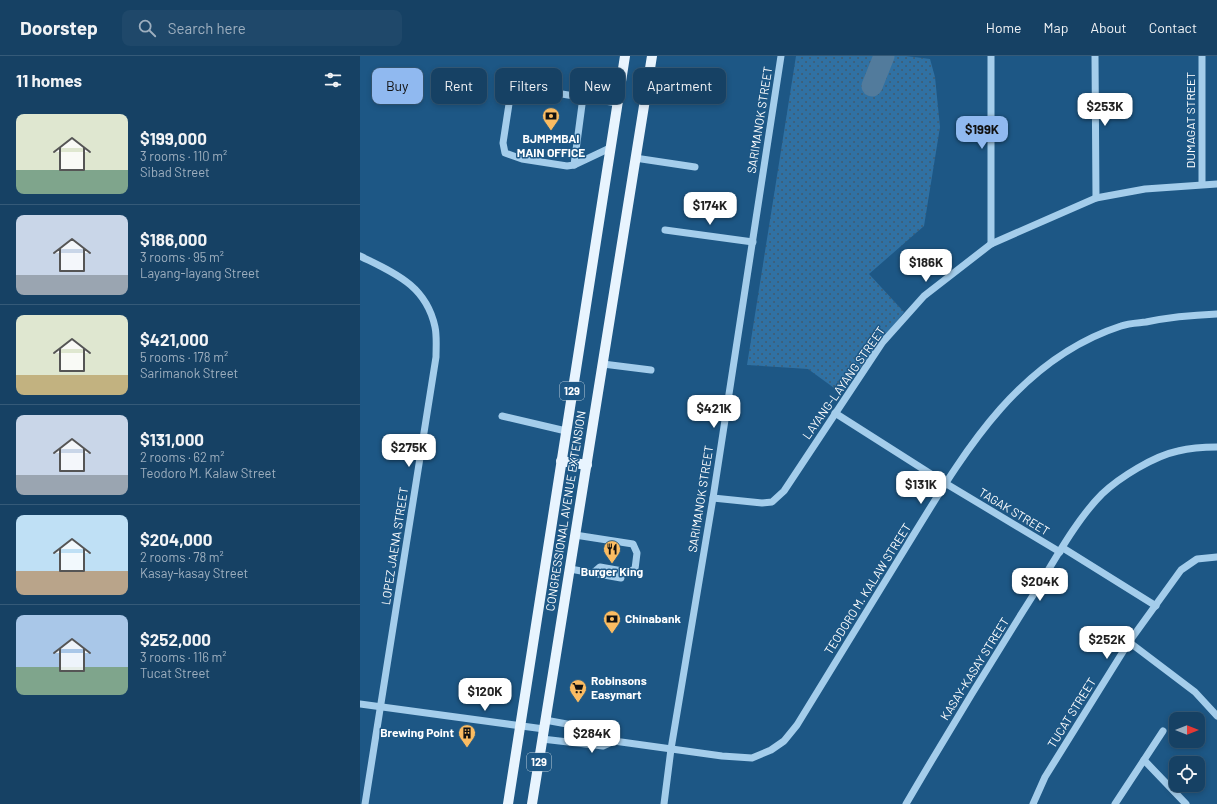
<!DOCTYPE html>
<html lang="en">
<head>
<meta charset="utf-8">
<style>
	:root { --surface:#164164; --page:#1f486a; --text:#f1f3f6; --muted:#9eafbf; --line:#355a78; --accent:#90b9f0 }
	body { margin:0; font-family:Barlow,sans-serif; background:var(--page); color:var(--text); height:100vh; display:flex; flex-direction:column; font-size:15px; white-space:nowrap }
	* { box-sizing:border-box; margin:0 }
	p { font-size:13px; color:var(--muted) }
	.icon { flex:none; width:22px; height:22px; fill:none; stroke:currentColor; stroke-width:2; stroke-linecap:round; stroke-linejoin:round }
	.map { position:relative; flex:1; overflow:hidden }
	.panel { display:flex; flex-direction:column; background:var(--surface); width:360px }
	.panel>* { flex:none }
	.top-card { position:absolute; left:12px; top:12px; width:380px; height:36px; display:flex; gap:8px }
	.needle { width:26px; rotate:90deg }
	.tools { position:absolute; left:809px; top:656px; display:grid; gap:8px }
	.tools a { display:grid; place-items:center; width:36px; height:36px; border-radius:8px; background:var(--surface); box-shadow:0 2px 6px #0003,0 0 0 1px var(--line); font-size:20px }
	.price { position:absolute; translate:-50% -34px; padding:0 9px; border-radius:8px; background:#fff; color:#222; font-size:13px; line-height:26px; filter:drop-shadow(0 1px 2px #0008) }
	.price::after { content:''; position:absolute; left:50%; top:24px; width:12px; height:9px; margin-left:-6px; background:inherit; clip-path:polygon(0 0,100% 0,50% 100%) }
	.price.active { background:var(--accent); color:#111 }
	ul { padding:0; list-style:none }
	li { display:flex; align-items:center; gap:12px; height:100px; padding:0 16px }
	li+li { border-top:1px solid var(--line) }
	li span { display:grid; place-items:center; flex:none; width:112px; height:80px; border-radius:8px; color:#555 }
	li>.icon { margin-inline-start:auto }
	span .icon { width:48px; height:48px; fill:#fffc; stroke-width:1 }
	li b { font-size:17px }
	h2 { display:flex; justify-content:space-between; align-items:center; height:48px; padding:0 16px; font-size:17px }
	.pill { padding:0 14px; border-radius:8px; background:var(--surface); box-shadow:0 2px 6px #0003,0 0 0 1px var(--line); font-size:14px; line-height:36px }
	.pill.active { background:var(--accent); color:#111 }
	header { display:flex; align-items:center; gap:24px; box-sizing:border-box; height:56px; padding:0 20px; background:var(--surface); border-bottom:1px solid var(--line) }
	header strong { font-size:19px }
	nav { display:flex; gap:22px; margin-inline-start:auto; font-size:14px }
	.search { width:280px; height:36px; background:var(--page); display:flex; align-items:center; gap:10px; box-sizing:border-box; padding:0 14px; border-radius:8px; color:var(--muted); font-size:15px }
	main { display:flex; flex:1; min-height:0 }
	.map>svg:first-child { display:block }
	.park { fill:url(#park-dots) }
	.lines { fill:none; stroke-linecap:round; stroke-linejoin:round }
	.river { stroke:#527b9c; stroke-width:21 }
	.minor { stroke:#a4cdeb; stroke-width:7 }
	.major { stroke:#e8f4fe; stroke-width:10 }
	.labels { text-anchor:middle; stroke-width:3; stroke-linejoin:round; paint-order:stroke }
	.shield { fill:#1d5785; stroke:#bbcdda; stroke-width:1 }
	.shield-label { font-size:11px; font-weight:bold; fill:#fff }
	.street-label { font-size:12px; fill:#fff; stroke:#1d5785 }
	.poi-label { font-size:12px; font-weight:bold; fill:#fff; stroke:#1d5785 }
</style>
</head>
<body>
<header>
<strong>Doorstep</strong>
<div class="search"><svg class="icon" aria-label="search" viewBox="0 0 24 24"><circle cx="10" cy="10" r="6"/><path d="M15 15l6 6"/></svg>Search here</div>
<nav><a>Home</a><a>Map</a><a>About</a><a>Contact</a></nav>
</header>
<main>
<section class="panel">
<h2>11 homes<svg class="icon" aria-label="filters" viewBox="0 0 24 24"><path d="M4 7h16M4 17h16"/><circle cx="9" cy="7" r="2"/><circle cx="15" cy="17" r="2"/></svg></h2>
<ul>
<li><span style="background:linear-gradient(#dfe7d0 70%,#7fa58c 0)"><svg class="icon" aria-label="home" viewBox="0 0 24 24"><path d="M3 11l9-7 9 7M6 9v11h12V9"/></svg></span><div><b>$199,000</b><p>3 rooms · 110 m²</p><p>Sibad Street</p></div></li>
<li><span style="background:linear-gradient(#c9d6e8 75%,#9aa5b1 0)"><svg class="icon" aria-label="home" viewBox="0 0 24 24"><path d="M3 11l9-7 9 7M6 9v11h12V9"/></svg></span><div><b>$186,000</b><p>3 rooms · 95 m²</p><p>Layang-layang Street</p></div></li>
<li><span style="background:linear-gradient(#dfe7d0 75%,#c2b280 0)"><svg class="icon" aria-label="home" viewBox="0 0 24 24"><path d="M3 11l9-7 9 7M6 9v11h12V9"/></svg></span><div><b>$421,000</b><p>5 rooms · 178 m²</p><p>Sarimanok Street</p></div></li>
<li><span style="background:linear-gradient(#c9d6e8 75%,#9aa5b1 0)"><svg class="icon" aria-label="home" viewBox="0 0 24 24"><path d="M3 11l9-7 9 7M6 9v11h12V9"/></svg></span><div><b>$131,000</b><p>2 rooms · 62 m²</p><p>Teodoro M. Kalaw Street</p></div></li>
<li><span style="background:linear-gradient(#bfe0f5 70%,#b9a48a 0)"><svg class="icon" aria-label="home" viewBox="0 0 24 24"><path d="M3 11l9-7 9 7M6 9v11h12V9"/></svg></span><div><b>$204,000</b><p>2 rooms · 78 m²</p><p>Kasay-kasay Street</p></div></li>
<li><span style="background:linear-gradient(#a9c7e8 65%,#7fa58c 0)"><svg class="icon" aria-label="home" viewBox="0 0 24 24"><path d="M3 11l9-7 9 7M6 9v11h12V9"/></svg></span><div><b>$252,000</b><p>3 rooms · 116 m²</p><p>Tucat Street</p></div></li>
</ul>
</section>
<div class="map">
<svg width="857" height="748" viewBox="0 0 857 748">
	<defs>
		<pattern id="park-dots" width="8" height="8" patternUnits="userSpaceOnUse"><rect width="8" height="8" fill="#3071a3"/><path d="M2 2h.1M6 6h.1" fill="none" stroke="#415b6f" stroke-width="1.8" stroke-linecap="round"/></pattern>
	</defs>
	<rect width="100%" height="100%" fill="#1d5785"/>
	<path class="park" d="M 436,0 L 546,0 L 570,3 L 575,21 L 580,71 L 564,170 L 509,218 L 544,256 L 481,337 L 448,313 L 387,309 Z"/>
	<g class="lines">
		<path class="river" d="M 512,30 L 524,0"/>
		<g class="minor">
			<path d="M 631,0 L 631,188"/>
			<path d="M 735,0 L 736,142"/>
			<path d="M 842,0 L 842,128"/>
			<path d="M 250,92 L 214,109 L 207,110 L 162,103 L 145,97 L 143,87 L 151,35 L 159,31 L 257,47"/>
			<path d="M 275,102 L 335,111"/>
			<path d="M 214,109 L 223,41"/>
			<path d="M 305,174 L 393,186"/>
			<path d="M 0,200 C 34,217 66,229 75,271 C 77,280 76,292 76,301 L 5,748"/>
			<path d="M 243,308 L 291,314"/>
			<path d="M 475,357 L 585,427 L 700,496"/>
			<path d="M 142,360 L 206,375"/>
			<path d="M 353,442 L 402,447 L 412,446 L 424,435 L 522,287 L 564,240 L 631,188 L 736,142 L 785,133 L 857,128"/>
			<path d="M 215,479 L 273,488 L 277,497 L 275,513 L 268,516 L 240,511 L 233,517"/>
			<path d="M 703,492 L 796,550"/>
			<path d="M 210,513 L 261,522"/>
			<path d="M 769,586 L 835,636 L 857,660"/>
			<path d="M 0,648 L 184,673"/>
			<path d="M 185,664 L 245,675 L 254,685"/>
			<path d="M 182,683 L 243,690 L 254,685 L 362,700 L 392,702 L 411,694 L 424,685 L 437,669 C 474,609 511,548 548,488 C 602,400 656,304 761,270 C 769,267 778,267 786,266 C 810,261 833,259 857,258"/>
			<path d="M 784,704 L 826,748"/>
			<path d="M 304,748 L 311,693 L 353,442 L 421,0"/>
			<path d="M 546,748 C 587,678 629,609 672,541 C 692,509 715,465 742,438 C 760,421 794,400 818,395 C 830,392 844,391 857,391"/>
			<path d="M 673,748 L 685,721 L 769,586 L 821,514 L 837,503 L 857,501"/>
			<path d="M 755,748 L 803,675"/>
		</g>
		<g class="major">
			<path d="M 201,405 L 227,409"/>
			<path d="M 148,748 L 265,0"/>
			<path d="M 172,748 L 292,0"/>
		</g>
	</g>
	<defs>
		<g id="bank-pin" transform="scale(0.9)"><path d="M0 17L-7.5 6A9.5 9.5 0 1 1 7.5 6Z" fill="#fbbc62" stroke="#1d5785"/><path d="M-6-4H6V4H-6ZM0-2.3a2.3 2.3 0 1 0 0 4.6a2.3 2.3 0 1 0 0-4.6Z" fill="#111"/></g>
		<g id="restaurant-pin" transform="scale(0.9)"><path d="M0 17L-7.5 6A9.5 9.5 0 1 1 7.5 6Z" fill="#fbbc62" stroke="#1d5785"/><path d="M-5-6h1v4h1v-4h1v4h1v-4h1v5L-1.5 .5V6h-2V.5L-5-1ZM5-6V6H3V1.5H1.5Q1.5-4 5-6Z" fill="#111"/></g>
		<g id="supermarket-pin" transform="scale(0.9)"><path d="M0 17L-7.5 6A9.5 9.5 0 1 1 7.5 6Z" fill="#fbbc62" stroke="#1d5785"/><path d="M-6-5.5h2.5l.6 2H6L4.5 2H-2.5L-4.4-4H-6ZM-1.5 3.2a1.3 1.3 0 1 0 .1 0ZM3 3.2a1.3 1.3 0 1 0 .1 0Z" fill="#111"/></g>
		<g id="building-pin" transform="scale(0.9)"><path d="M0 17L-7.5 6A9.5 9.5 0 1 1 7.5 6Z" fill="#fbbc62" stroke="#1d5785"/><path d="M-4-6H4V6H1V3H-1V6H-4ZM-2.5-4.3h1.7v1.8h-1.7ZM.8-4.3h1.7v1.8H.8ZM-2.5-1h1.7V.8h-1.7ZM.8-1h1.7V.8H.8Z" fill="#111"/></g>
	</defs>
	<g fill-rule="evenodd">
		<use href="#bank-pin" x="191" y="60"/>
		<use href="#restaurant-pin" x="252" y="493"/>
		<use href="#bank-pin" x="252" y="563"/>
		<use href="#supermarket-pin" x="218" y="632"/>
		<use href="#building-pin" x="107" y="677"/>
	</g>
	<g class="labels">
		<g class="shield">
			<rect x="200" y="326" width="24" height="18" rx="3"/>
			<rect x="167" y="697" width="24" height="18" rx="3"/>
		</g>
		<g class="shield-label">
			<text x="212" y="339">129</text>
			<text x="179" y="710">129</text>
		</g>
		<g class="street-label">
			<text transform="translate(400 64) rotate(-81)" y="4">SARIMANOK STREET</text>
			<text transform="translate(831 64) rotate(-90)" y="4">DUMAGAT STREET</text>
			<text transform="translate(484 327) rotate(-55)" y="4">LAYANG-LAYANG STREET</text>
			<text transform="translate(341 443) rotate(-81)" y="4">SARIMANOK STREET</text>
			<text transform="translate(206 455) rotate(-81)" y="4">CONGRESSIONAL AVENUE EXTENSION</text>
			<text transform="translate(654 456) rotate(31)" y="4">TAGAK STREET</text>
			<text transform="translate(35 490) rotate(-81)" y="4">LOPEZ JAENA STREET</text>
			<text transform="translate(508 533) rotate(-58)" y="4">TEODORO M. KALAW STREET</text>
			<text transform="translate(615 613) rotate(-58)" y="4">KASAY-KASAY STREET</text>
			<text transform="translate(712 657) rotate(-58)" y="4">TUCAT STREET</text>
		</g>
		<g class="poi-label">
			<text x="191" y="87">BJMPMBAI<tspan x="191" dy="14">MAIN OFFICE</tspan></text>
			<text x="252" y="520">Burger King</text>
			<text x="265" y="567" text-anchor="start">Chinabank</text>
			<text x="231" y="629" text-anchor="start">Robinsons<tspan x="231" dy="14">Easymart</tspan></text>
			<text x="94" y="681" text-anchor="end">Brewing Point</text>
		</g>
	</g>
</svg>
<div class="tools">
<a><svg class="needle" viewBox="-14 -14 28 28"><path d="M0-13l5 13h-10z" fill="#e53935"/><path d="M0 13l5-13h-10z" fill="#9eafbf"/></svg></a>
<a><svg class="icon" aria-label="locate" viewBox="0 0 24 24"><circle cx="12" cy="12" r="6"/><path d="M12 2v4M12 18v4M2 12h4M18 12h4"/></svg></a>
</div>
<b class="price" style="left:745px;top:71px">$253K</b>
<b class="price active" style="left:622px;top:94px">$199K</b>
<b class="price" style="left:350px;top:170px">$174K</b>
<b class="price" style="left:566px;top:227px">$186K</b>
<b class="price" style="left:354px;top:373px">$421K</b>
<b class="price" style="left:49px;top:412px">$275K</b>
<b class="price" style="left:561px;top:449px">$131K</b>
<b class="price" style="left:680px;top:546px">$204K</b>
<b class="price" style="left:747px;top:604px">$252K</b>
<b class="price" style="left:125px;top:656px">$120K</b>
<b class="price" style="left:232px;top:698px">$284K</b>
<div class="top-card">
<a class="pill active">Buy</a>
<a class="pill">Rent</a>
<a class="pill">Filters</a>
<a class="pill">New</a>
<a class="pill">Apartment</a>
</div>
</div>
</main>
</body>
</html>
